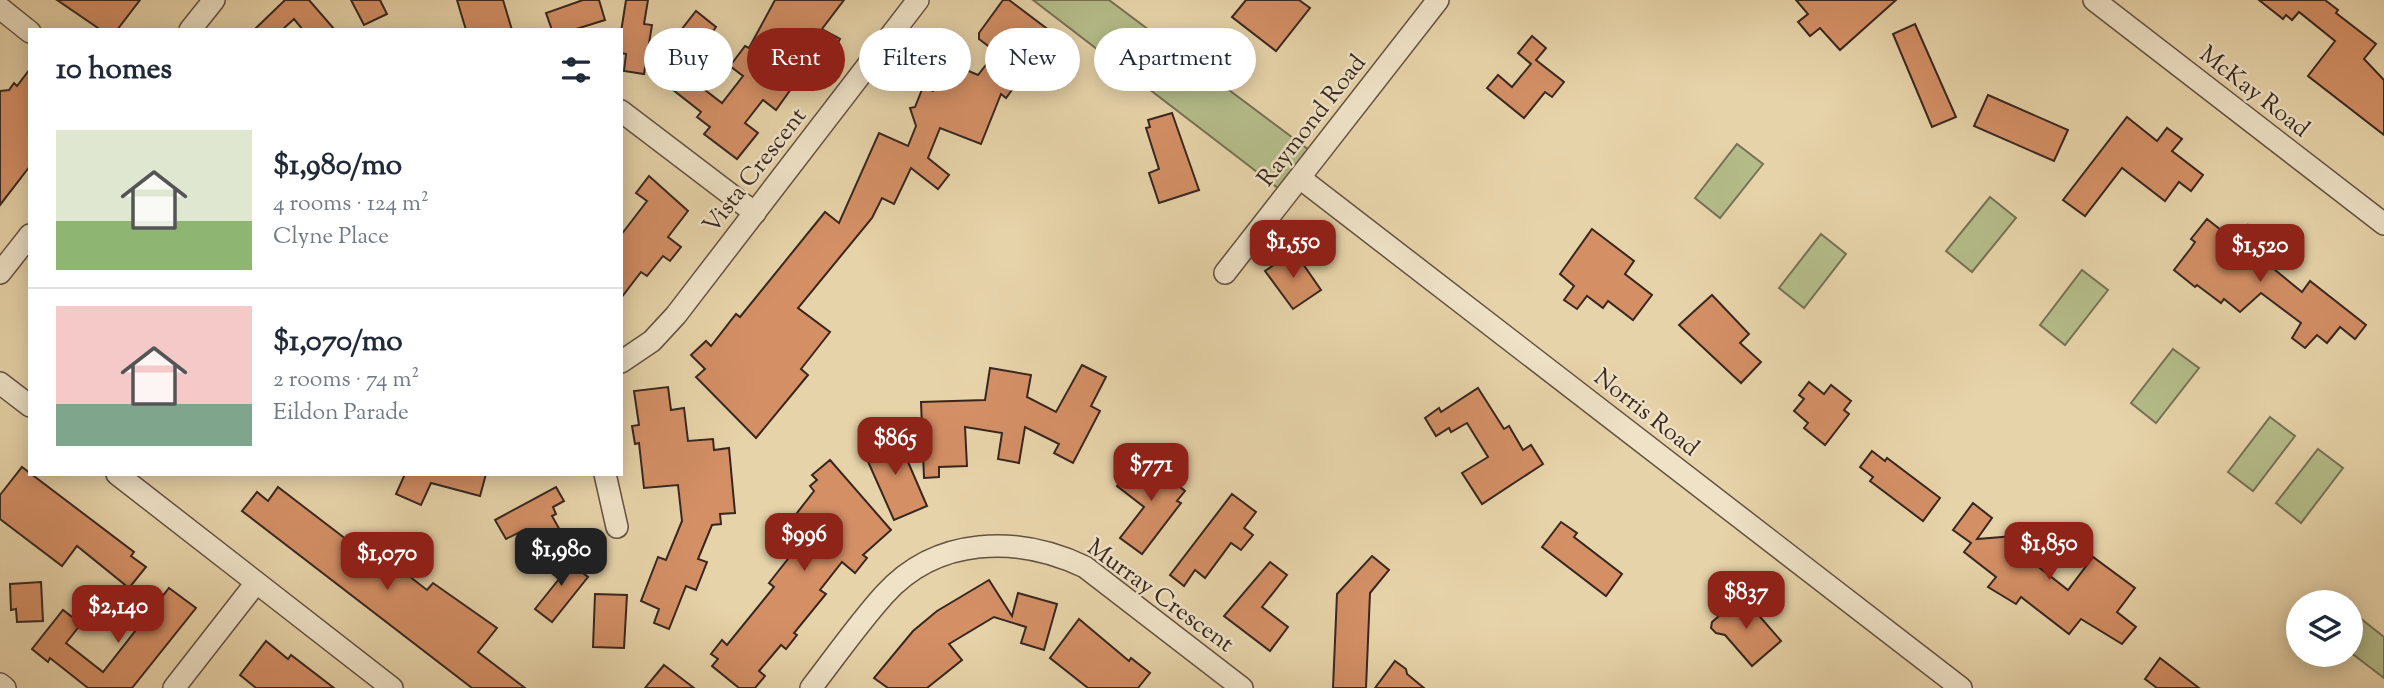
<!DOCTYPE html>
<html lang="en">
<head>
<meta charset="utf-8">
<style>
	:root { --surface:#fff; --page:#f2f2f3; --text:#1f2937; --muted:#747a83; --line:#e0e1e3; --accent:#8f2418 }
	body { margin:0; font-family:"Sorts Mill Goudy",serif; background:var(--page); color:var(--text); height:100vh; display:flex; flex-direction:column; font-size:26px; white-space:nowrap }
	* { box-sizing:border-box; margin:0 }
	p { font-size:23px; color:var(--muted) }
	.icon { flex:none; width:38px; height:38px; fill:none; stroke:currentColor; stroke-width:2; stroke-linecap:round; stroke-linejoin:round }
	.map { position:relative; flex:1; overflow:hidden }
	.panel { position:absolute; left:28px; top:28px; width:595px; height:448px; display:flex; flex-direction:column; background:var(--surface); border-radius:0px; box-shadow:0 4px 18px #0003 }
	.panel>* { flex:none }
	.banner { position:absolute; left:644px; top:28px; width:665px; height:63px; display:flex; gap:14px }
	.buttons { position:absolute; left:2286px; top:590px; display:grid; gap:14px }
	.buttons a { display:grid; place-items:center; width:77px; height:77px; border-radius:50%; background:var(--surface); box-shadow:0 4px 18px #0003; font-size:35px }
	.price { position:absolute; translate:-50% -60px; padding:0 16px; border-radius:14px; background:var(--accent); color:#fff; font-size:23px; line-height:46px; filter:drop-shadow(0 2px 4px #0008) }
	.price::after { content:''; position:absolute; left:50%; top:42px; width:21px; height:16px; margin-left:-10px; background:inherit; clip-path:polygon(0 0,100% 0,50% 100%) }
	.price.selected { background:#222; color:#fff }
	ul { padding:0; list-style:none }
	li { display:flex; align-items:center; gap:21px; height:175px; padding:0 28px }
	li+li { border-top:2px solid var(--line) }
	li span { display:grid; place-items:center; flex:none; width:196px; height:140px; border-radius:0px; color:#555 }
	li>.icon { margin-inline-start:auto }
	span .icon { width:84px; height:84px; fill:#fffc; stroke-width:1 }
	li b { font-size:30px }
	h2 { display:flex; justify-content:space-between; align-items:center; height:84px; padding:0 28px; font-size:30px }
	.pill { padding:0 24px; border-radius:32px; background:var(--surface); box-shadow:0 4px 18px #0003; font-size:24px; line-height:63px }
	.pill.selected { background:var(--accent); color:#fff }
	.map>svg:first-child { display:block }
	.green { fill:#b4bc89; stroke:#767254; stroke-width:2 }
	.building { fill:#d48f65; stroke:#382720; stroke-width:2 }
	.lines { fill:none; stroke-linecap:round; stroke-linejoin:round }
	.street-casing { stroke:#645242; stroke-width:24 }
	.street { stroke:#efe2c7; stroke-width:21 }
	.labels { text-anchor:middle; stroke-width:5; stroke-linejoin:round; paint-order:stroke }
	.street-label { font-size:24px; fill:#382720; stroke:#efe2c7 }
</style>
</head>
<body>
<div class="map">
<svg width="2384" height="688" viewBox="0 0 2384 688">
	<rect width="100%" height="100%" fill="#e7d3a9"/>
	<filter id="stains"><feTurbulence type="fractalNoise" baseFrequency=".00286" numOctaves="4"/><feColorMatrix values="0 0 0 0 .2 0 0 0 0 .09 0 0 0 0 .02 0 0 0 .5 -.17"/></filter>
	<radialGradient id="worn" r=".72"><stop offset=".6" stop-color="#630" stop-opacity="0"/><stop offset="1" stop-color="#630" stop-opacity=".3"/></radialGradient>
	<g class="green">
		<path d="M 1033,0 L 1109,0 L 1317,156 L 1287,195 Z"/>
		<path d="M 1737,144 L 1763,164 L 1720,218 L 1695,198 Z"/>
		<path d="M 1990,197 L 2016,218 L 1972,272 L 1946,251 Z"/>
		<path d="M 1821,234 L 1846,254 L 1804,308 L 1779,288 Z"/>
		<path d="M 2082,270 L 2108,290 L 2065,345 L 2040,325 Z"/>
		<path d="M 2173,349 L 2199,368 L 2156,423 L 2131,403 Z"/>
		<path d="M 2270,417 L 2295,436 L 2253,491 L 2228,472 Z"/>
		<path d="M 2318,449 L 2343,468 L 2301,523 L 2276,503 Z"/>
		<path d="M 2350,610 L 2384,637 L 2384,678 L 2350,652 Z"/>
	</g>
	<g class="building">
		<path d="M 57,0 L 140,0 L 117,30 L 101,30 Z"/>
		<path d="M 285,0 L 309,0 L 335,30 L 303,30 L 294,19 L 282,30 L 254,30 Z"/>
		<path d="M 351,0 L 380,0 L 387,14 L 364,25 Z"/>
		<path d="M 457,0 L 503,0 L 512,30 L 466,30 Z"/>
		<path d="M 583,0 L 599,0 L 605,20 L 573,30 L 552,30 L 546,13 Z"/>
		<path d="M 626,0 L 648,0 L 644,24 L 652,25 L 644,74 L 624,71 L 626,54 L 621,53 L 621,32 Z"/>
		<path d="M 775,0 L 844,0 L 822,29 L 840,39 L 831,56 L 815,48 L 813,53 L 805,49 L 781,81 L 791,89 L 776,110 L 763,100 L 745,123 L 758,133 L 737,159 L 704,134 L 710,127 L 697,117 L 701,112 L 649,71 L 696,11 L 716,27 L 686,69 L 699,79 L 696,83 L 722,103 L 743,76 L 730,66 L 745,46 L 749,48 Z"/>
		<path d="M 1003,0 L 1009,0 L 1050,31 L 1033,53 L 1025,47 L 1005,74 L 1017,83 L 1006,98 L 1001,94 L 981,144 L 940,128 L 928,158 L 949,175 L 938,189 L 911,168 L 894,204 L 882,198 L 872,218 L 798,308 L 830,332 L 801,369 L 808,375 L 756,438 L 696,377 L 705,369 L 691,355 L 706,341 L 711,346 L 736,314 L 740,317 L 825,212 L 839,223 L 879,133 L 908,146 L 916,126 L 910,108 L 915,107 L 923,87 L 933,91 L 945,61 L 978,75 L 996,52 L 979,39 L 979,33 Z"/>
		<path d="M 1246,0 L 1299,0 L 1310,8 L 1276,51 L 1232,17 Z"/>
		<path d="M 1796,0 L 1896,0 L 1840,50 L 1820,28 L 1810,36 L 1798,22 L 1808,14 Z"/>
		<path d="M 2259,0 L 2325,0 L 2338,10 L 2336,13 L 2376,44 L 2364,59 L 2384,80 L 2384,135 L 2308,76 L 2335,41 L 2299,12 L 2292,20 L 2286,15 L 2283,19 Z"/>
		<path d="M 1915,24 L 1956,117 L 1932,127 L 1893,34 Z"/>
		<path d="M 1532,36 L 1546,48 L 1536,60 L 1564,82 L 1552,97 L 1545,92 L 1524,118 L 1487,88 L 1498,75 L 1512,87 L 1531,64 L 1518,53 Z"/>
		<path d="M 30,69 L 30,166 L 0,205 L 0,91 L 9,90 L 14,83 L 17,86 Z"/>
		<path d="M 1988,95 L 2068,130 L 2054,161 L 1974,126 Z"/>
		<path d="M 1172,113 L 1199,190 L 1159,203 L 1149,173 L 1159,169 L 1146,128 L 1150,127 L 1148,120 Z"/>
		<path d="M 2127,117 L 2157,141 L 2167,128 L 2182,139 L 2172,151 L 2203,175 L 2191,191 L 2179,182 L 2165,201 L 2122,168 L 2085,216 L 2063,200 Z"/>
		<path d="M 649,176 L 688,211 L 668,237 L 681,247 L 670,261 L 663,256 L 647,276 L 641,272 L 621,298 L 621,235 L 647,201 L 636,193 Z"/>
		<path d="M 2207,219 L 2235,241 L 2248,225 L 2264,238 L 2253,252 L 2302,292 L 2310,281 L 2366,325 L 2355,339 L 2340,327 L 2327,343 L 2317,335 L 2305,348 L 2292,338 L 2301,323 L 2261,293 L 2240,312 L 2224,299 L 2221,303 L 2197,285 L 2195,287 L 2174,270 L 2191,248 L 2195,242 L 2191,239 Z"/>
		<path d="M 1592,229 L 1634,261 L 1625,274 L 1652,295 L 1633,320 L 1608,301 L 1603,308 L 1587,296 L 1577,309 L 1564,300 L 1574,286 L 1560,274 Z"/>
		<path d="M 1294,251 L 1321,290 L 1293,309 L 1265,271 Z"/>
		<path d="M 1712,295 L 1749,334 L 1740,343 L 1761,362 L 1741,383 L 1679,325 Z"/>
		<path d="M 1082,365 L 1106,377 L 1091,406 L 1100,411 L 1073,463 L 1054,453 L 1059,444 L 1025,427 L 1019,463 L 998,459 L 1002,433 L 965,427 L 967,466 L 939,467 L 939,477 L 924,478 L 921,402 L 985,400 L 990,368 L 1031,375 L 1027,397 L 1056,412 Z"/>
		<path d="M 1809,382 L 1824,394 L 1831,385 L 1851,401 L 1844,410 L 1849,414 L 1825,445 L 1804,428 L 1808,423 L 1794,411 L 1804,399 L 1799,395 Z"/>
		<path d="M 668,387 L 671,410 L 684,408 L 688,441 L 713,439 L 714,450 L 729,448 L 735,513 L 720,514 L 721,524 L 712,525 L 698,559 L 707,562 L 696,590 L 686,586 L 669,629 L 654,623 L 659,609 L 641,601 L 658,557 L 666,560 L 682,521 L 678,485 L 644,488 L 639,443 L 635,444 L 632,426 L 639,425 L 634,391 Z"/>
		<path d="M 1478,388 L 1504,429 L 1509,426 L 1523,450 L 1531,445 L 1543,464 L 1482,504 L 1462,473 L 1488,457 L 1467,423 L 1451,432 L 1449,428 L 1436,436 L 1425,418 L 1439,408 L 1441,412 Z"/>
		<path d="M 896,434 L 927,506 L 894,520 L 862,448 Z"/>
		<path d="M 1872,451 L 1885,461 L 1887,458 L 1940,498 L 1923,521 L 1870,481 L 1873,477 L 1860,467 Z"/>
		<path d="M 830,460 L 891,530 L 863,555 L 867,558 L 855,573 L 842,562 L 820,590 L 826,594 L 794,633 L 797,635 L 786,649 L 781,645 L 759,671 L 765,676 L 755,688 L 739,688 L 712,666 L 718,659 L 711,654 L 722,640 L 727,645 L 774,587 L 769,583 L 795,550 L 785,542 L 789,536 L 783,531 L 814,491 L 810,486 L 817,480 L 812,475 Z"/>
		<path d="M 1166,462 L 1181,473 L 1174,482 L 1185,491 L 1177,501 L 1181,503 L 1142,554 L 1120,538 L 1144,507 L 1117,486 L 1131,468 L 1144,478 L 1154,466 L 1160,471 Z"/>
		<path d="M 22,467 L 134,552 L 131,556 L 146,567 L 129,588 L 77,546 L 62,566 L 0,519 L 0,495 Z"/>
		<path d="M 405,474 L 486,474 L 480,496 L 431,483 L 421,505 L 396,494 Z"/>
		<path d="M 278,487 L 381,566 L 387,559 L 427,590 L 433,583 L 497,628 L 478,652 L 525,688 L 472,688 L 242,511 L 257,492 L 268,501 Z"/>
		<path d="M 556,487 L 564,501 L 553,507 L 556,514 L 552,516 L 561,532 L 535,546 L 526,529 L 506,539 L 495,520 Z"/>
		<path d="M 1232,494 L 1256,512 L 1244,528 L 1253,535 L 1241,550 L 1231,543 L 1205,578 L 1195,570 L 1184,586 L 1170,575 Z"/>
		<path d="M 1973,503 L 1992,518 L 1977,539 L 2014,536 L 2021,542 L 2021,553 L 2068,590 L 2093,557 L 2135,588 L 2117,612 L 2136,627 L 2122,644 L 2081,619 L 2069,634 L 2021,597 L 2016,604 L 1988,587 L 1996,577 L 1964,552 L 1971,543 L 1953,530 Z"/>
		<path d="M 1561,522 L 1577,533 L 1574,537 L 1622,574 L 1606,596 L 1542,547 Z"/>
		<path d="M 559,554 L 588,577 L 552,622 L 535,609 L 559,579 L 547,569 Z"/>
		<path d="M 1372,556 L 1389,570 L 1370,593 L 1366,688 L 1333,688 L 1337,594 Z"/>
		<path d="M 1270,562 L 1287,575 L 1262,607 L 1288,627 L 1270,651 L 1224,616 Z"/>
		<path d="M 989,580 L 1012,616 L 1018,593 L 1057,604 L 1044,650 L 1021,643 L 1026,627 L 994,617 L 949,644 L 962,660 L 927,688 L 888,688 L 874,678 L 913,631 L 937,611 Z"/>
		<path d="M 41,582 L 43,621 L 17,622 L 16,609 L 11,610 L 10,584 Z"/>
		<path d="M 169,588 L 196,608 L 132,688 L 88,688 L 50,658 L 48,662 L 32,649 L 63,610 L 81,624 L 66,643 L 103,672 Z"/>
		<path d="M 595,594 L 627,595 L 624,648 L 593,647 Z"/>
		<path d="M 1742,596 L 1781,641 L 1752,666 L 1725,635 L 1716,633 L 1711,628 L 1712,622 Z"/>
		<path d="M 1079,619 L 1129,661 L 1131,658 L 1150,673 L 1138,688 L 1088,688 L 1050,658 Z"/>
		<path d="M 266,641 L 288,659 L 291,655 L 334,688 L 256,688 L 240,675 Z"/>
		<path d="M 2160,658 L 2199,688 L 2157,688 L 2145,679 Z"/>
		<path d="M 1395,661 L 1406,669 L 1407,674 L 1424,688 L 1375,688 Z"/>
		<path d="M 664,665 L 694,688 L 645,688 Z"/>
	</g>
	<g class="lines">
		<g class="street-casing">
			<g id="street">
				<path d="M 2094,0 L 2384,224"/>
				<path d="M 0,8 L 30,32"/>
				<path d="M 190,30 L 214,0"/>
				<path d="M 621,111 L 755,213"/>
				<path d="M 1300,178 L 1961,688"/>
				<path d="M 0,273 L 30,235"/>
				<path d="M 1225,273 L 1438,0"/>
				<path d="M 621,362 L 652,341 L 676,315 L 918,0"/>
				<path d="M 0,383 L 30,406"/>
				<path d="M 117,474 L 392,688"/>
				<path d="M 605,474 L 617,527"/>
				<path d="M 0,684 L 5,688"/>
				<path d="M 174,688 L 256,583"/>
				<path d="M 811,688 C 835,657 858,624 884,595 C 937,536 1018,535 1085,567 L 1242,688"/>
			</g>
		</g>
		<use href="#street" class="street"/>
	</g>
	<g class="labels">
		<g class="street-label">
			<text transform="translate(2255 91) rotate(38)" y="8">McKay Road</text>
			<text transform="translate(1311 120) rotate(-52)" y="8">Raymond Road</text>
			<text transform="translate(754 170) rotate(-52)" y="8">Vista Crescent</text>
			<text transform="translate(1647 412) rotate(38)" y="8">Norris Road</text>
			<text transform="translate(1161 595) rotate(36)" y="8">Murray Crescent</text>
		</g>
	</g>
	<rect width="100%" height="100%" filter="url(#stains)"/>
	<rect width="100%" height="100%" fill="url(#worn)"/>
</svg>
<div class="buttons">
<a><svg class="icon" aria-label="layers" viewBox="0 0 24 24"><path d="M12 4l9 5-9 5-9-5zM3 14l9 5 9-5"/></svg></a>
</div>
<b class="price" style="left:1293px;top:280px">$1,550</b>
<b class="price" style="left:2260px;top:284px">$1,520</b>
<b class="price" style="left:895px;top:477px">$865</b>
<b class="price" style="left:1151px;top:503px">$771</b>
<b class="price" style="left:804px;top:573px">$996</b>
<b class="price" style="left:2049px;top:582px">$1,850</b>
<b class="price selected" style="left:561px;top:588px">$1,980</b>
<b class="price" style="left:387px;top:592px">$1,070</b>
<b class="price" style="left:1746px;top:631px">$837</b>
<b class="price" style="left:118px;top:645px">$2,140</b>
<div class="banner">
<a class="pill">Buy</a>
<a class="pill selected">Rent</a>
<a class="pill">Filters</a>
<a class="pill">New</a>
<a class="pill">Apartment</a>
</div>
<section class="panel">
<h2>10 homes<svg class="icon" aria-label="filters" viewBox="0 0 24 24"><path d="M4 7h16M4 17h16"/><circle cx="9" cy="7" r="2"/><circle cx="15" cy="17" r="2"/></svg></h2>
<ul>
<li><span style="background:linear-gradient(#dfe7d0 65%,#8fb573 0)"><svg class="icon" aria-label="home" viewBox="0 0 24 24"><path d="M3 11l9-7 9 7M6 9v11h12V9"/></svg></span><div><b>$1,980/mo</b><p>4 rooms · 124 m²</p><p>Clyne Place</p></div></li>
<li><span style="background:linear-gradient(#f6c9c9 70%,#7fa58c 0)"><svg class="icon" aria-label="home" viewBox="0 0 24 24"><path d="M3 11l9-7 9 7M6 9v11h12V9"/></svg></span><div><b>$1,070/mo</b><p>2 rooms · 74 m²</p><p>Eildon Parade</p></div></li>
</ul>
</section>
</div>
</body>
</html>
